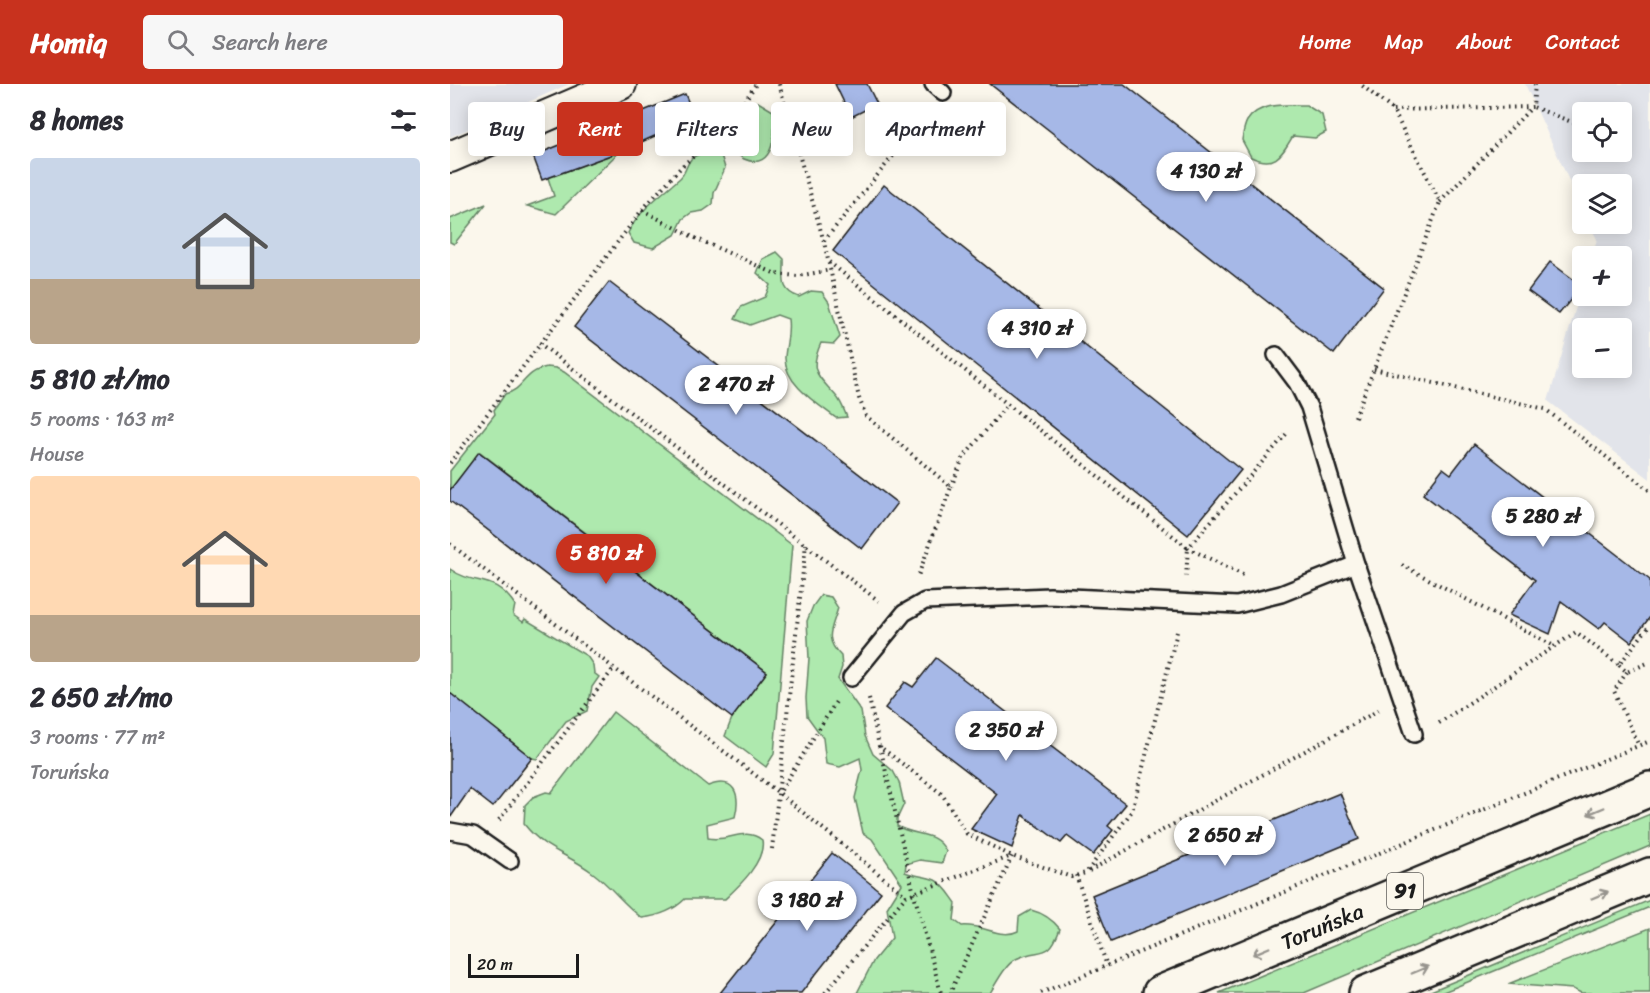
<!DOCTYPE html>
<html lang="en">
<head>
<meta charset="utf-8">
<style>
	:root { --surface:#fff; --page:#f7f7f7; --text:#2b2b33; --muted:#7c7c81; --accent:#c8321e }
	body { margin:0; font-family:Sriracha,sans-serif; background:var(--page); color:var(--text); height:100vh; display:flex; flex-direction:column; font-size:22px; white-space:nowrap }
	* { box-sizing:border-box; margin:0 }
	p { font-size:20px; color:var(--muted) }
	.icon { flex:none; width:33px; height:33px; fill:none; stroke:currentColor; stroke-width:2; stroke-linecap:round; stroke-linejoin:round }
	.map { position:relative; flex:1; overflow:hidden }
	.sheet { display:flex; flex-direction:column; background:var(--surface); width:450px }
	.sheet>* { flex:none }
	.top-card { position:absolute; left:18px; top:18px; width:570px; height:54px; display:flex; gap:12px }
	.buttons { position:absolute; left:1122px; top:18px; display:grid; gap:12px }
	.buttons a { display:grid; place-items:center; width:60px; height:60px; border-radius:6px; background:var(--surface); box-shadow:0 3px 15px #0003; font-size:30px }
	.scale { position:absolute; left:18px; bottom:15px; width:111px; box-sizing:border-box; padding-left:6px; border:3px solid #1c1c1c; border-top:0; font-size:16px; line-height:21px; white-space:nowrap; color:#1c1c1c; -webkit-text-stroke:4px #fbf7ec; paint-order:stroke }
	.price { position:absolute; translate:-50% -51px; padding:0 14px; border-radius:21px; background:#fff; color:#222; font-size:20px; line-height:39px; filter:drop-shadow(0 2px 3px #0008) }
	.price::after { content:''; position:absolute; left:50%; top:36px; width:18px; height:14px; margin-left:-9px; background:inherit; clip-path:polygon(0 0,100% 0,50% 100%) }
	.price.selected { background:var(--accent); color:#fff }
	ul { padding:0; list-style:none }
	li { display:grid; align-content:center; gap:12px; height:318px; padding:0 30px }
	li span { display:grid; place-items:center; height:186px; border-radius:6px; color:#555 }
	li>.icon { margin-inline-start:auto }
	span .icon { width:108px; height:108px; fill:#fffc; stroke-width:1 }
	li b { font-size:26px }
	h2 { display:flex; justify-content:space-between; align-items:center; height:72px; padding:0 30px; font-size:26px }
	.chip { padding:0 21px; border-radius:6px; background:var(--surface); box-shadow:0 3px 15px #0003; font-size:21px; line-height:54px }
	.chip.selected { background:var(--accent); color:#fff }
	header { display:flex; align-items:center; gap:36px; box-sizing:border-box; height:84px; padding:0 30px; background:var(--accent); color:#fff }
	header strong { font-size:28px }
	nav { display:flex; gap:33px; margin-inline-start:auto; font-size:21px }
	.search { width:420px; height:54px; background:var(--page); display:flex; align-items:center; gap:15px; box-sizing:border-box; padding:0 21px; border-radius:6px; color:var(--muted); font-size:22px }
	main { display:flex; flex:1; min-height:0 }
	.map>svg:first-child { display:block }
	.built { fill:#e2e4ea; fill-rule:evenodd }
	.green { fill:#aee9ae; stroke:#658265; stroke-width:1.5 }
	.building { fill:#a6b8e7; stroke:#1c1c1c; stroke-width:1.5 }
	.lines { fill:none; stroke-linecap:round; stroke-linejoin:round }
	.lane-casing { stroke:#1c1c1c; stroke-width:20 }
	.street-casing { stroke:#1c1c1c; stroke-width:34 }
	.primary-casing { stroke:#1c1c1c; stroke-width:38 }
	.path { stroke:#1c1c1c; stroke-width:4; stroke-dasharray:1.5 4.5; stroke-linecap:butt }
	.lane { stroke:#fbf7ec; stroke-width:15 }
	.street { stroke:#fbf7ec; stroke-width:30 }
	.primary { stroke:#fbf7ec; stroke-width:33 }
	.oneway { stroke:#97948e }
	.labels { text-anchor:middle; stroke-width:6; stroke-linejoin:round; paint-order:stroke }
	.shield { fill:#fbf7ec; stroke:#5f5e5a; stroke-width:1.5 }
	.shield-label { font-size:21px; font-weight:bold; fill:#1c1c1c }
	.street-label { font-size:22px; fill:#1c1c1c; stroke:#fbf7ec }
</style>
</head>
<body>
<header>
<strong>Homiq</strong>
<div class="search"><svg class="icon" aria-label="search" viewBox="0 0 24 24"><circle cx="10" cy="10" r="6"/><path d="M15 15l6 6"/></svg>Search here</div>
<nav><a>Home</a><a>Map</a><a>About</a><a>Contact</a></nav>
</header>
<main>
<section class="sheet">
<h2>8 homes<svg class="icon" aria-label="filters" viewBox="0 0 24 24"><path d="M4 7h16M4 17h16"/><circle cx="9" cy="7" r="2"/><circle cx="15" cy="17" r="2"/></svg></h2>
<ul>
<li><span style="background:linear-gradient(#c9d6e8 65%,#b9a48a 0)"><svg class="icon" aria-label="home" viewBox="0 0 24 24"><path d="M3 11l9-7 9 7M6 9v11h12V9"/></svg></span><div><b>5 810 zł/mo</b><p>5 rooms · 163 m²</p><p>House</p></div></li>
<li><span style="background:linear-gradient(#ffd9b3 75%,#b9a48a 0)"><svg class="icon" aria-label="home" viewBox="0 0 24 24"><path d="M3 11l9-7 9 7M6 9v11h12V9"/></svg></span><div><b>2 650 zł/mo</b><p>3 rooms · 77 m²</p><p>Toruńska</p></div></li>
</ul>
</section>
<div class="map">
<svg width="1200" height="909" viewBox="0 0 1200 909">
	<rect width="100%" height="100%" fill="#fbf7ec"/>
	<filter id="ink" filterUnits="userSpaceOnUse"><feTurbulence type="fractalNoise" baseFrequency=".0167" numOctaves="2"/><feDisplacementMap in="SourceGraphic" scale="12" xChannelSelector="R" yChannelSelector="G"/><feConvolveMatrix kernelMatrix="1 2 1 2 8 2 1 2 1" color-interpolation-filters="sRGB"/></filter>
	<g filter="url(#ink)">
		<g class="built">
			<path d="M 0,0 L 119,0 L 0,53 Z"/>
			<path d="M 1075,0 L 1200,0 L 1200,395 L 1098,317 L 1132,203 L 1132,212 L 1172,212 L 1172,172 L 1142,172 L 1147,155 L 1139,140 L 1172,140 L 1172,100 L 1132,100 L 1132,125 ZM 1172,28 L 1172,68 L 1132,68 L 1132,28 ZM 1132,244 L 1172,244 L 1172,284 L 1132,284 Z"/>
		</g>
		<g class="green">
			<path d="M 308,18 L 323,27 C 326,46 325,88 294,75 C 289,73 285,66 281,62 L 271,71 L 275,84 L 264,109 L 263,120 L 253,127 L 241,129 L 233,135 L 225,151 L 203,164 L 184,159 L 178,149 C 189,126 212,110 230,94 C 236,89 236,80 242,74 C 250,68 259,69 267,63 L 261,61 L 253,41 C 269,17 281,19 308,18 Z"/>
			<path d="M 856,21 L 872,31 L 876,48 L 865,54 L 843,52 C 831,72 825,84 801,73 L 792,56 C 793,50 794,42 797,37 C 808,18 837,21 856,21 Z"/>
			<path d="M 169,68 L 106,130 L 77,122 L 104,112 L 98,94 Z"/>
			<path d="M 36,120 L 4,160 L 0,158 L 0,135 Z"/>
			<path d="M 327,168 L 334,175 C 335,193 328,206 349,213 L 361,207 L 372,208 L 379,218 L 390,253 L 384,260 L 371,259 C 358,288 368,291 386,312 C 391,317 394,326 397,333 L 386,334 C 368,320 334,300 335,273 C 336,259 340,251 338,235 L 327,231 L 300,241 L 285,235 L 291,223 L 315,213 L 320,201 L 307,189 L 313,175 Z"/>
			<path d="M 97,283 L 106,284 L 114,288 L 342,461 L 324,670 L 316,683 L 275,652 L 282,634 L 317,588 L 30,368 L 0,406 L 0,387 L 45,330 L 44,326 L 55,310 C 74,306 73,288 97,283 Z"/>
			<path d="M 0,485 C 25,503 44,489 65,521 L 63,531 L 73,538 L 75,535 L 137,572 L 143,581 L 144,589 L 149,593 L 142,603 L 137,627 L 116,637 L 87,675 L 82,674 L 0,609 Z"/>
			<path d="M 371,511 L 381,513 L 388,524 C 382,545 373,554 391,572 L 392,583 L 388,595 L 411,627 L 415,652 L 423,670 L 443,687 L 449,698 L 454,720 L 447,735 L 447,742 C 465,753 485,746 496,767 L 492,779 L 470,776 L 456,780 L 455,788 C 465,792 476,792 485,796 C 494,800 500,811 506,819 L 504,836 L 512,842 C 533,840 551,856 568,847 L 569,833 L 581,826 C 593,829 602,835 610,845 C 598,878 591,862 566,875 C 555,881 547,898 540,909 L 407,909 L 424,876 L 442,854 L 437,824 L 452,800 L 422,755 L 413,749 L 405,714 L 412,686 L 410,674 L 390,683 L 376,680 L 373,654 L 357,632 L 356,614 L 359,574 L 357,537 L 363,522 Z"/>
			<path d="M 163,628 L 258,702 C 284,692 291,709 285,733 L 257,740 L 258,754 C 278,759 294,742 312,756 C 316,777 289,802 275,815 L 235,815 C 223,827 209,832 192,834 C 174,821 161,802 143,789 C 117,769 95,767 74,740 L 75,721 L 83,713 L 96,708 L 101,709 Z"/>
			<path d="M 1200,730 L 1200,762 L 854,909 L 769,909 Z"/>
			<path d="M 1200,816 L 1200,823 L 991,909 L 976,909 Z"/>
			<path d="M 1200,844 L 1200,909 L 1131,909 L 1123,905 L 1058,900 Z"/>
		</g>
		<g class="building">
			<path d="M 385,0 L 417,0 L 427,20 L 401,33 Z"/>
			<path d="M 540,0 L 674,0 L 934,204 L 884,270 Z"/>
			<path d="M 235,10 L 245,34 L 169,68 L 92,96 L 83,72 Z"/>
			<path d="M 434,101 L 791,386 L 738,451 L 383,167 Z"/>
			<path d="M 1100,178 L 1132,202 L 1109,230 L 1078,207 Z"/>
			<path d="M 159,198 L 447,419 L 412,465 L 124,243 Z"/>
			<path d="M 1024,360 L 1200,496 L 1200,533 L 1181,558 L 1155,538 L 1149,545 L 1111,517 L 1100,550 L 1059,531 L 1085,496 L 973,410 L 993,384 L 1001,390 Z"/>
			<path d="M 29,368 L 317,588 L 282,634 L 0,417 L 0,406 Z"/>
			<path d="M 486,574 L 676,720 L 658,742 L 663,746 L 643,771 L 617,752 L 611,759 L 573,731 L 562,764 L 521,745 L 547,710 L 435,624 L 455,598 L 463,603 Z"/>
			<path d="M 0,609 L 82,674 L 43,723 L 20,705 L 0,734 Z"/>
			<path d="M 890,709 L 909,755 L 661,858 L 642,811 Z"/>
			<path d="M 382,769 L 431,808 L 412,832 L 351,909 L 270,909 Z"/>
		</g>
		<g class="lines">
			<g class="lane-casing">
				<g id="lane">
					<path d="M 483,0 L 493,9"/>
					<path d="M 826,271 L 847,299 L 859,323 L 906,480 L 964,650"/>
					<path d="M 401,594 L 454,529 L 475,517 L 600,512 L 787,521 L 831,510 L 906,480"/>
					<path d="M 0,747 L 23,751 L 60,777"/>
				</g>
			</g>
			<g class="street-casing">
				<path id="street" d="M 0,73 L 171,0"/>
			</g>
			<g class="primary-casing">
				<g id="primary">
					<path d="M 710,909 L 1200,705"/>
					<path d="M 916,909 L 1200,791"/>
				</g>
			</g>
			<g class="path">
				<path d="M 329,0 L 374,158 L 409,314 L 416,332 L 501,403 L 468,492"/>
				<path d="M 1085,0 L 1083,23 L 1132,42"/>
				<path d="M 943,26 L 1083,23"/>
				<path d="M 1172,58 L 1176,59"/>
				<path d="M 990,118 L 1082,23"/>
				<path d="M 192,126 L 243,153 L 326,190 L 348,192 L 381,186"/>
				<path d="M 374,157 L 477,30"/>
				<path d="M 379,178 L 738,464 L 736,493"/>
				<path d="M 89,259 L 429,517"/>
				<path d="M 924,285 L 1095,325 L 1200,407"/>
				<path d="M 905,333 L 990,118 L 943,26 L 910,0"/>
				<path d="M 0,379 L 192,126 L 234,80 L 274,48 L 306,0"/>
				<path d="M 501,403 L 513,374 L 558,320"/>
				<path d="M 0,460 L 329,709 L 456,812"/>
				<path d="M 952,481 L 1104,562"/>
				<path d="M 793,491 L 738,464 L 838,348"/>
				<path d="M 1169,581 L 1177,588 L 1200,578"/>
				<path d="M 1177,588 L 1164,607 L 1189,662"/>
				<path d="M 419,614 L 429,662 L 492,710 L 517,750 L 562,772 L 621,793 L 636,789 L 682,727 L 728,544"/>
				<path d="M 989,639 L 1126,548 L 1169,581 L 1200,541"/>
				<path d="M 430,662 L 464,810 L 491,909"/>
				<path d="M 331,706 L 387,616"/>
				<path d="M 49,736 L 164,584"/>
				<path d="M 322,765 L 356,460"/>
				<path d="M 639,787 L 929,626"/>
				<path d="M 626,791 L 657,882"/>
				<path d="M 375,909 L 456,812 L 562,772 L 500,909"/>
				<path d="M 591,909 L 1200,657"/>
			</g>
			<use href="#lane" class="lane"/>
			<use href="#street" class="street"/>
			<use href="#primary" class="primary"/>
		</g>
		<defs><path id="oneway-shaft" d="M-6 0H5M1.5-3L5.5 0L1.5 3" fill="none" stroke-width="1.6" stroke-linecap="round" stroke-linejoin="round" transform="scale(1.5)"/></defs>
		<g class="oneway">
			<use href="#oneway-shaft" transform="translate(1146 727) rotate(157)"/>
			<use href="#oneway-shaft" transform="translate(1150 811) rotate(-23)"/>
			<use href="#oneway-shaft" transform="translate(811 867) rotate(157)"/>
			<use href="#oneway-shaft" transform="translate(970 886) rotate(-23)"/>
		</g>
	</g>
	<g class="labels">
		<rect class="shield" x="937" y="789" width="36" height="36" rx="4.5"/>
		<g class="shield-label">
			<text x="955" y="814">91</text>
		</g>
		<g class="street-label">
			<text transform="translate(872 842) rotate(-23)" y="8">Toruńska</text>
		</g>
	</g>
</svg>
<div class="buttons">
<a><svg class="icon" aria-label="locate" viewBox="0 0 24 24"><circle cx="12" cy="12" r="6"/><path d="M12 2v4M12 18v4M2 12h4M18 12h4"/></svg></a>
<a><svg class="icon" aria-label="layers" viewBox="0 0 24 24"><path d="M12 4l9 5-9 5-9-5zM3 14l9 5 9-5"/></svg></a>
<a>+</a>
<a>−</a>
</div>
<div class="scale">20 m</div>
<b class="price" style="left:756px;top:119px">4 130 zł</b>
<b class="price" style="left:587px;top:276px">4 310 zł</b>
<b class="price" style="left:286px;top:332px">2 470 zł</b>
<b class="price" style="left:1093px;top:464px">5 280 zł</b>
<b class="price selected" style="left:156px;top:501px">5 810 zł</b>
<b class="price" style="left:556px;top:678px">2 350 zł</b>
<b class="price" style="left:775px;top:783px">2 650 zł</b>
<b class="price" style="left:357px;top:848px">3 180 zł</b>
<div class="top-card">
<a class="chip">Buy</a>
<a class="chip selected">Rent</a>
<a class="chip">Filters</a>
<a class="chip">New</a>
<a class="chip">Apartment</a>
</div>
</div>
</main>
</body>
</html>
